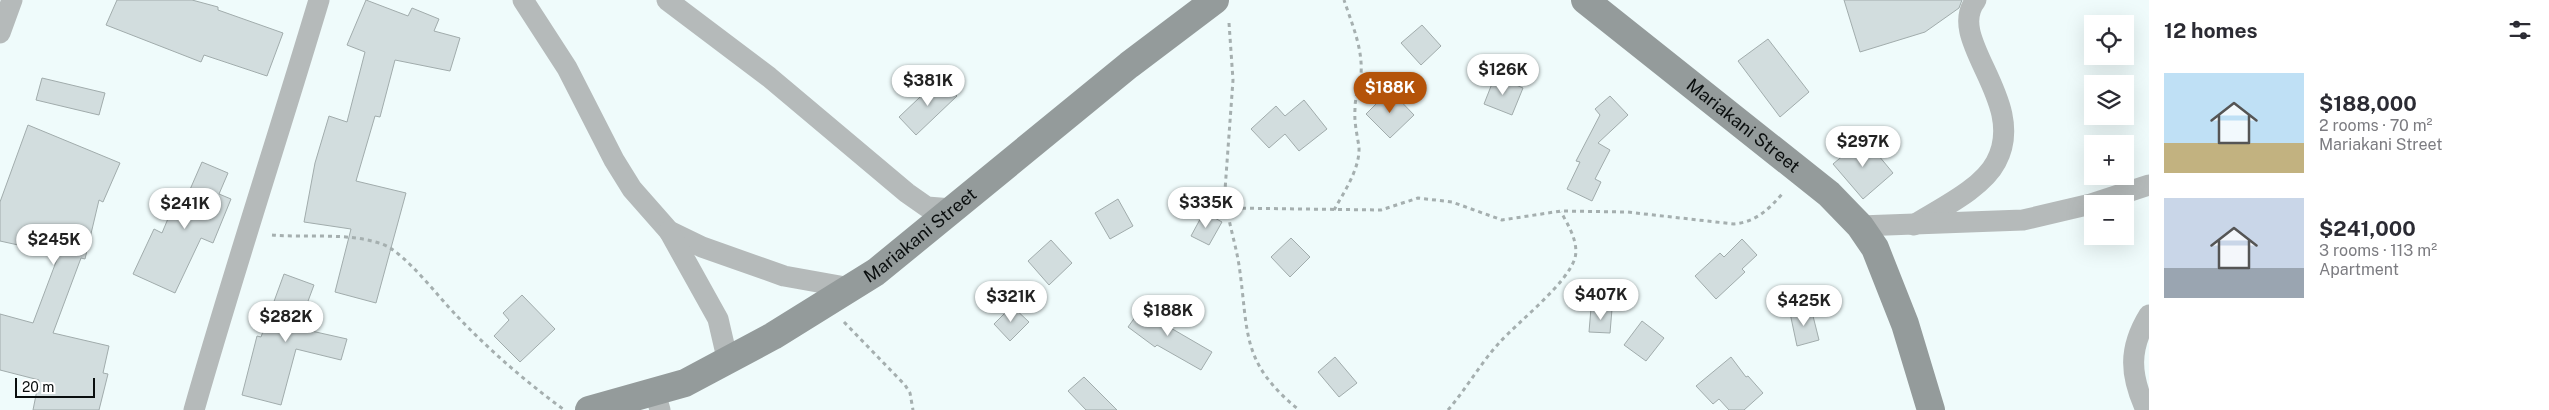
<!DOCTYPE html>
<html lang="en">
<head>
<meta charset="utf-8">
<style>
	:root { --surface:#fff; --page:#f2f2f3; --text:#2b2b33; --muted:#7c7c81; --accent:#b45309 }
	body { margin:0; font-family:"Public Sans",sans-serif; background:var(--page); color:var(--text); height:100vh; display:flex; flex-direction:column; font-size:19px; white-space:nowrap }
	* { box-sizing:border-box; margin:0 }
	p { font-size:16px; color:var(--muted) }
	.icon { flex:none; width:28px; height:28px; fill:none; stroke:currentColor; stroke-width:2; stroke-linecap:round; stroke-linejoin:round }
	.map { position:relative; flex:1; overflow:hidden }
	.panel { display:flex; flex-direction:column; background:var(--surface); width:400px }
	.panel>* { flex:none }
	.tools { position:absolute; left:2084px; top:15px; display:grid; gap:10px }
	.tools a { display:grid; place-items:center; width:50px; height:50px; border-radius:0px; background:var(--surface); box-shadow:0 5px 20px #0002; font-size:25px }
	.scale { position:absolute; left:15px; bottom:12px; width:80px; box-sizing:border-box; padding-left:5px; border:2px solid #0a0e0e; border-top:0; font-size:14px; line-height:18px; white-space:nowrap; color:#0a0e0e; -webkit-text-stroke:4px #fff; paint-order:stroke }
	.price { position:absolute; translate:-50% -42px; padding:0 11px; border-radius:18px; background:#fff; color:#222; font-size:16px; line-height:32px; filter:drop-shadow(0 1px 2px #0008) }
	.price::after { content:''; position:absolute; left:50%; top:30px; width:15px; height:11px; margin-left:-8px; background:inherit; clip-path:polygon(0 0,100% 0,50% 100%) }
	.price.on { background:var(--accent); color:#fff }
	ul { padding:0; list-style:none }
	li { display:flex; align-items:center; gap:15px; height:125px; padding:0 15px }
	li span { display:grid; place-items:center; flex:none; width:140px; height:100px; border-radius:0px; color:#555 }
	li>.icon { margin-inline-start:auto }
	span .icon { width:60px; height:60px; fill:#fffc; stroke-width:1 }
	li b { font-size:21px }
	h2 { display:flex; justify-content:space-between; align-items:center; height:60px; padding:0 15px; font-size:21px }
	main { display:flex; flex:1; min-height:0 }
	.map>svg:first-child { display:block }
	.building { fill:#d2ddde; stroke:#a1acac }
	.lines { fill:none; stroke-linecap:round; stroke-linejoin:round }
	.path { stroke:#a5afaf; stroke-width:3; stroke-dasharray:4 4; stroke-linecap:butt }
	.street { stroke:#b5baba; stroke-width:21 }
	.secondary { stroke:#949b9b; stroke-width:28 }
	.labels { text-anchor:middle; stroke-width:4; stroke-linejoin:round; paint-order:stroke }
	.street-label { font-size:18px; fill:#0a0e0e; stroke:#fff }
</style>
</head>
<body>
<main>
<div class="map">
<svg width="2149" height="410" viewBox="0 0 2149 410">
	<rect width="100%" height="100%" fill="#effbfb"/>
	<g class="building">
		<path d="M 117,0 L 192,0 L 218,7 L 218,10 L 283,33 L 267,76 L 204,55 L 201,62 L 106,25 Z"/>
		<path d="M 366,0 L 408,16 L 412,8 L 439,19 L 434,31 L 460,38 L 450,71 L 395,60 L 380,117 L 375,116 L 356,181 L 406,193 L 376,303 L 335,292 L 351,229 L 304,222 L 315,163 L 329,116 L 347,122 L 365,52 L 347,45 Z"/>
		<path d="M 1844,0 L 1962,0 L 1959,8 L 1925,32 L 1860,52 Z"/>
		<path d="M 1422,25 L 1441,46 L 1421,65 L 1401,43 Z"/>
		<path d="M 1768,39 L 1809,92 L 1780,117 L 1738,61 Z"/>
		<path d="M 1495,76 L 1523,88 L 1512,115 L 1484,104 Z"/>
		<path d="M 42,78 L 105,93 L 99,115 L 36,100 Z"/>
		<path d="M 939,79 L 957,96 L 916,135 L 899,117 Z"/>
		<path d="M 1390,90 L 1414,115 L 1390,138 L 1366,114 Z"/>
		<path d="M 1610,96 L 1628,115 L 1598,143 L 1610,150 L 1595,179 L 1601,182 L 1592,201 L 1567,189 L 1580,162 L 1576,161 L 1600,115 L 1595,109 Z"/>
		<path d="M 1304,100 L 1327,129 L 1299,151 L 1285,134 L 1269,148 L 1251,129 L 1276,106 L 1285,116 Z"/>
		<path d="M 28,125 L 120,163 L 103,202 L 99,200 L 85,259 L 81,258 L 53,333 L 109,346 L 103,373 L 108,374 L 99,410 L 33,410 L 39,380 L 0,370 L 0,314 L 33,323 L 59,254 L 0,241 L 0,202 Z"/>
		<path d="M 1864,138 L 1893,173 L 1863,199 L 1833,164 Z"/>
		<path d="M 202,162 L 228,173 L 219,194 L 231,199 L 213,243 L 201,238 L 175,293 L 133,274 L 154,229 L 162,233 L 177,197 L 185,201 Z"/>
		<path d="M 1118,199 L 1133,226 L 1110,239 L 1095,213 Z"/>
		<path d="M 1204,212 L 1222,222 L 1209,245 L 1191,236 Z"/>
		<path d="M 1291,238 L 1310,257 L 1290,277 L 1271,257 Z"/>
		<path d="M 1742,239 L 1757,255 L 1742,269 L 1745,272 L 1716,299 L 1695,276 L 1720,253 L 1724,257 Z"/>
		<path d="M 1051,240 L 1072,263 L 1049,285 L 1028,261 Z"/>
		<path d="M 284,274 L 314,285 L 298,328 L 347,339 L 341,360 L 296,349 L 281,405 L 242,395 L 257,336 L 261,337 Z"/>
		<path d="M 522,295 L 555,329 L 520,362 L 494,336 L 509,320 L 503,313 Z"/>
		<path d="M 1146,302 L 1173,321 L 1169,327 L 1212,352 L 1201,370 L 1157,345 L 1155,347 L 1128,327 Z"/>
		<path d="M 1012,306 L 1029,322 L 1010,341 L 994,324 Z"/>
		<path d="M 1591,308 L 1612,309 L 1610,333 L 1589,332 Z"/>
		<path d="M 1811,308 L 1819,340 L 1797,346 L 1790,313 Z"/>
		<path d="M 1642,321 L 1664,338 L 1646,361 L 1624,345 Z"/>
		<path d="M 1335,357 L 1357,383 L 1339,397 L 1318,372 Z"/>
		<path d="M 1731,357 L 1746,377 L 1748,376 L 1763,393 L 1744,410 L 1729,410 L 1719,399 L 1713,404 L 1696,386 Z"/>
		<path d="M 1084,377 L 1117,410 L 1086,410 L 1068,391 Z"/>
	</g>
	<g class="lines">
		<g class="path">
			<path d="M 1229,23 L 1233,80 L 1225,190 C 1226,216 1235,240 1239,265 C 1249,333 1240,362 1299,410"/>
			<path d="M 1226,208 L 1381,210 L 1418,198 L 1452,202 L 1502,220 L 1561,211 L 1627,212 L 1734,224 C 1756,222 1769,209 1783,193"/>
			<path d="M 1334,210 C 1344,192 1360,169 1359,147 C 1357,134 1354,122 1355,109 C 1355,97 1359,86 1361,74 C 1363,49 1352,24 1344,0"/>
			<path d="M 272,235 C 307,238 348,232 382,244 C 406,253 438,297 456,315 C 489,350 525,381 563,409"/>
			<path d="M 844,322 L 905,385 L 910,393 L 913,410"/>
			<path d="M 1448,410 C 1466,389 1480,364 1499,343 C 1519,321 1567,284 1575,258 C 1579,242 1568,225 1561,212"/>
		</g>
		<g class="street">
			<path d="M 523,0 L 567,68 L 614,160 L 632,189 L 669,231 L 702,247 L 784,276 L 851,288"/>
			<path d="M 667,0 L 769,77 L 907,193 L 927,207 L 952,209"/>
			<path d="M 0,33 L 12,0"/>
			<path d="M 1914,225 C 1939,209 1982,189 1996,162 C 2029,101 1944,39 1976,0"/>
			<path d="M 1860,226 L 2023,220 L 2091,204 L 2149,185"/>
			<path d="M 669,231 L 718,319 L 728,362"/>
			<path d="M 655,392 L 660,410"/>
			<path d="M 194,410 C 233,273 278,137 319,0"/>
			<path d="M 2146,410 C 2130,375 2128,349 2149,315"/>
		</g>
		<g class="secondary">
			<path id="s1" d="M 1585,0 L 1829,194 L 1860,226 L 1875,248 L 1905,324 L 1931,410"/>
			<path id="s2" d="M 589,410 L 685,383 L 773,336 L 876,272 L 1129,65 L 1215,0"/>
		</g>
	</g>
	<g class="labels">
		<g class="street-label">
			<text dy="6" stroke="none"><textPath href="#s1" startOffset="202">Mariakani Street</textPath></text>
			<text dy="6" stroke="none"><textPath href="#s2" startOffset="378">Mariakani Street</textPath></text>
		</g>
	</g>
</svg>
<div class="tools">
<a><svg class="icon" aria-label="locate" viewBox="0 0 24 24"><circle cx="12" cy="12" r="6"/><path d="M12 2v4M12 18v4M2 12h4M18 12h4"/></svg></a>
<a><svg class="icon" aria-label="layers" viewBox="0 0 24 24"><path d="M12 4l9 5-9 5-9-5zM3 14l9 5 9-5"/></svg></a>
<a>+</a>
<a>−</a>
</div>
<div class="scale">20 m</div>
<b class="price" style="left:1503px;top:96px">$126K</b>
<b class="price" style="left:928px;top:107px">$381K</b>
<b class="price on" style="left:1390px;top:114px">$188K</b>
<b class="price" style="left:1863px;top:168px">$297K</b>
<b class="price" style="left:1206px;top:229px">$335K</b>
<b class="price" style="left:185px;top:230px">$241K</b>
<b class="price" style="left:54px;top:266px">$245K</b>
<b class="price" style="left:1601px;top:321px">$407K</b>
<b class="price" style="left:1011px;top:323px">$321K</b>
<b class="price" style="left:1804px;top:327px">$425K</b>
<b class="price" style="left:1168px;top:337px">$188K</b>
<b class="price" style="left:286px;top:343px">$282K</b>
</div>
<section class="panel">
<h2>12 homes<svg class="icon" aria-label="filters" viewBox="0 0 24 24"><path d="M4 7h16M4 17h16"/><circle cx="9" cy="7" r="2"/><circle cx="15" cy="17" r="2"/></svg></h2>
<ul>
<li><span style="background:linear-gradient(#bfe0f5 70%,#c2b280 0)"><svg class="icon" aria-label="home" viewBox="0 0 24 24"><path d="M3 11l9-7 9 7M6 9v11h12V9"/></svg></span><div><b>$188,000</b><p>2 rooms · 70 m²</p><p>Mariakani Street</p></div></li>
<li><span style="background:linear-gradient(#c9d6e8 70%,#9aa5b1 0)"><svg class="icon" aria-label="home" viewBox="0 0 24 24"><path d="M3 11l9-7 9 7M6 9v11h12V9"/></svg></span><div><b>$241,000</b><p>3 rooms · 113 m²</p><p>Apartment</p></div></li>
</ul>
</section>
</main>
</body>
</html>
